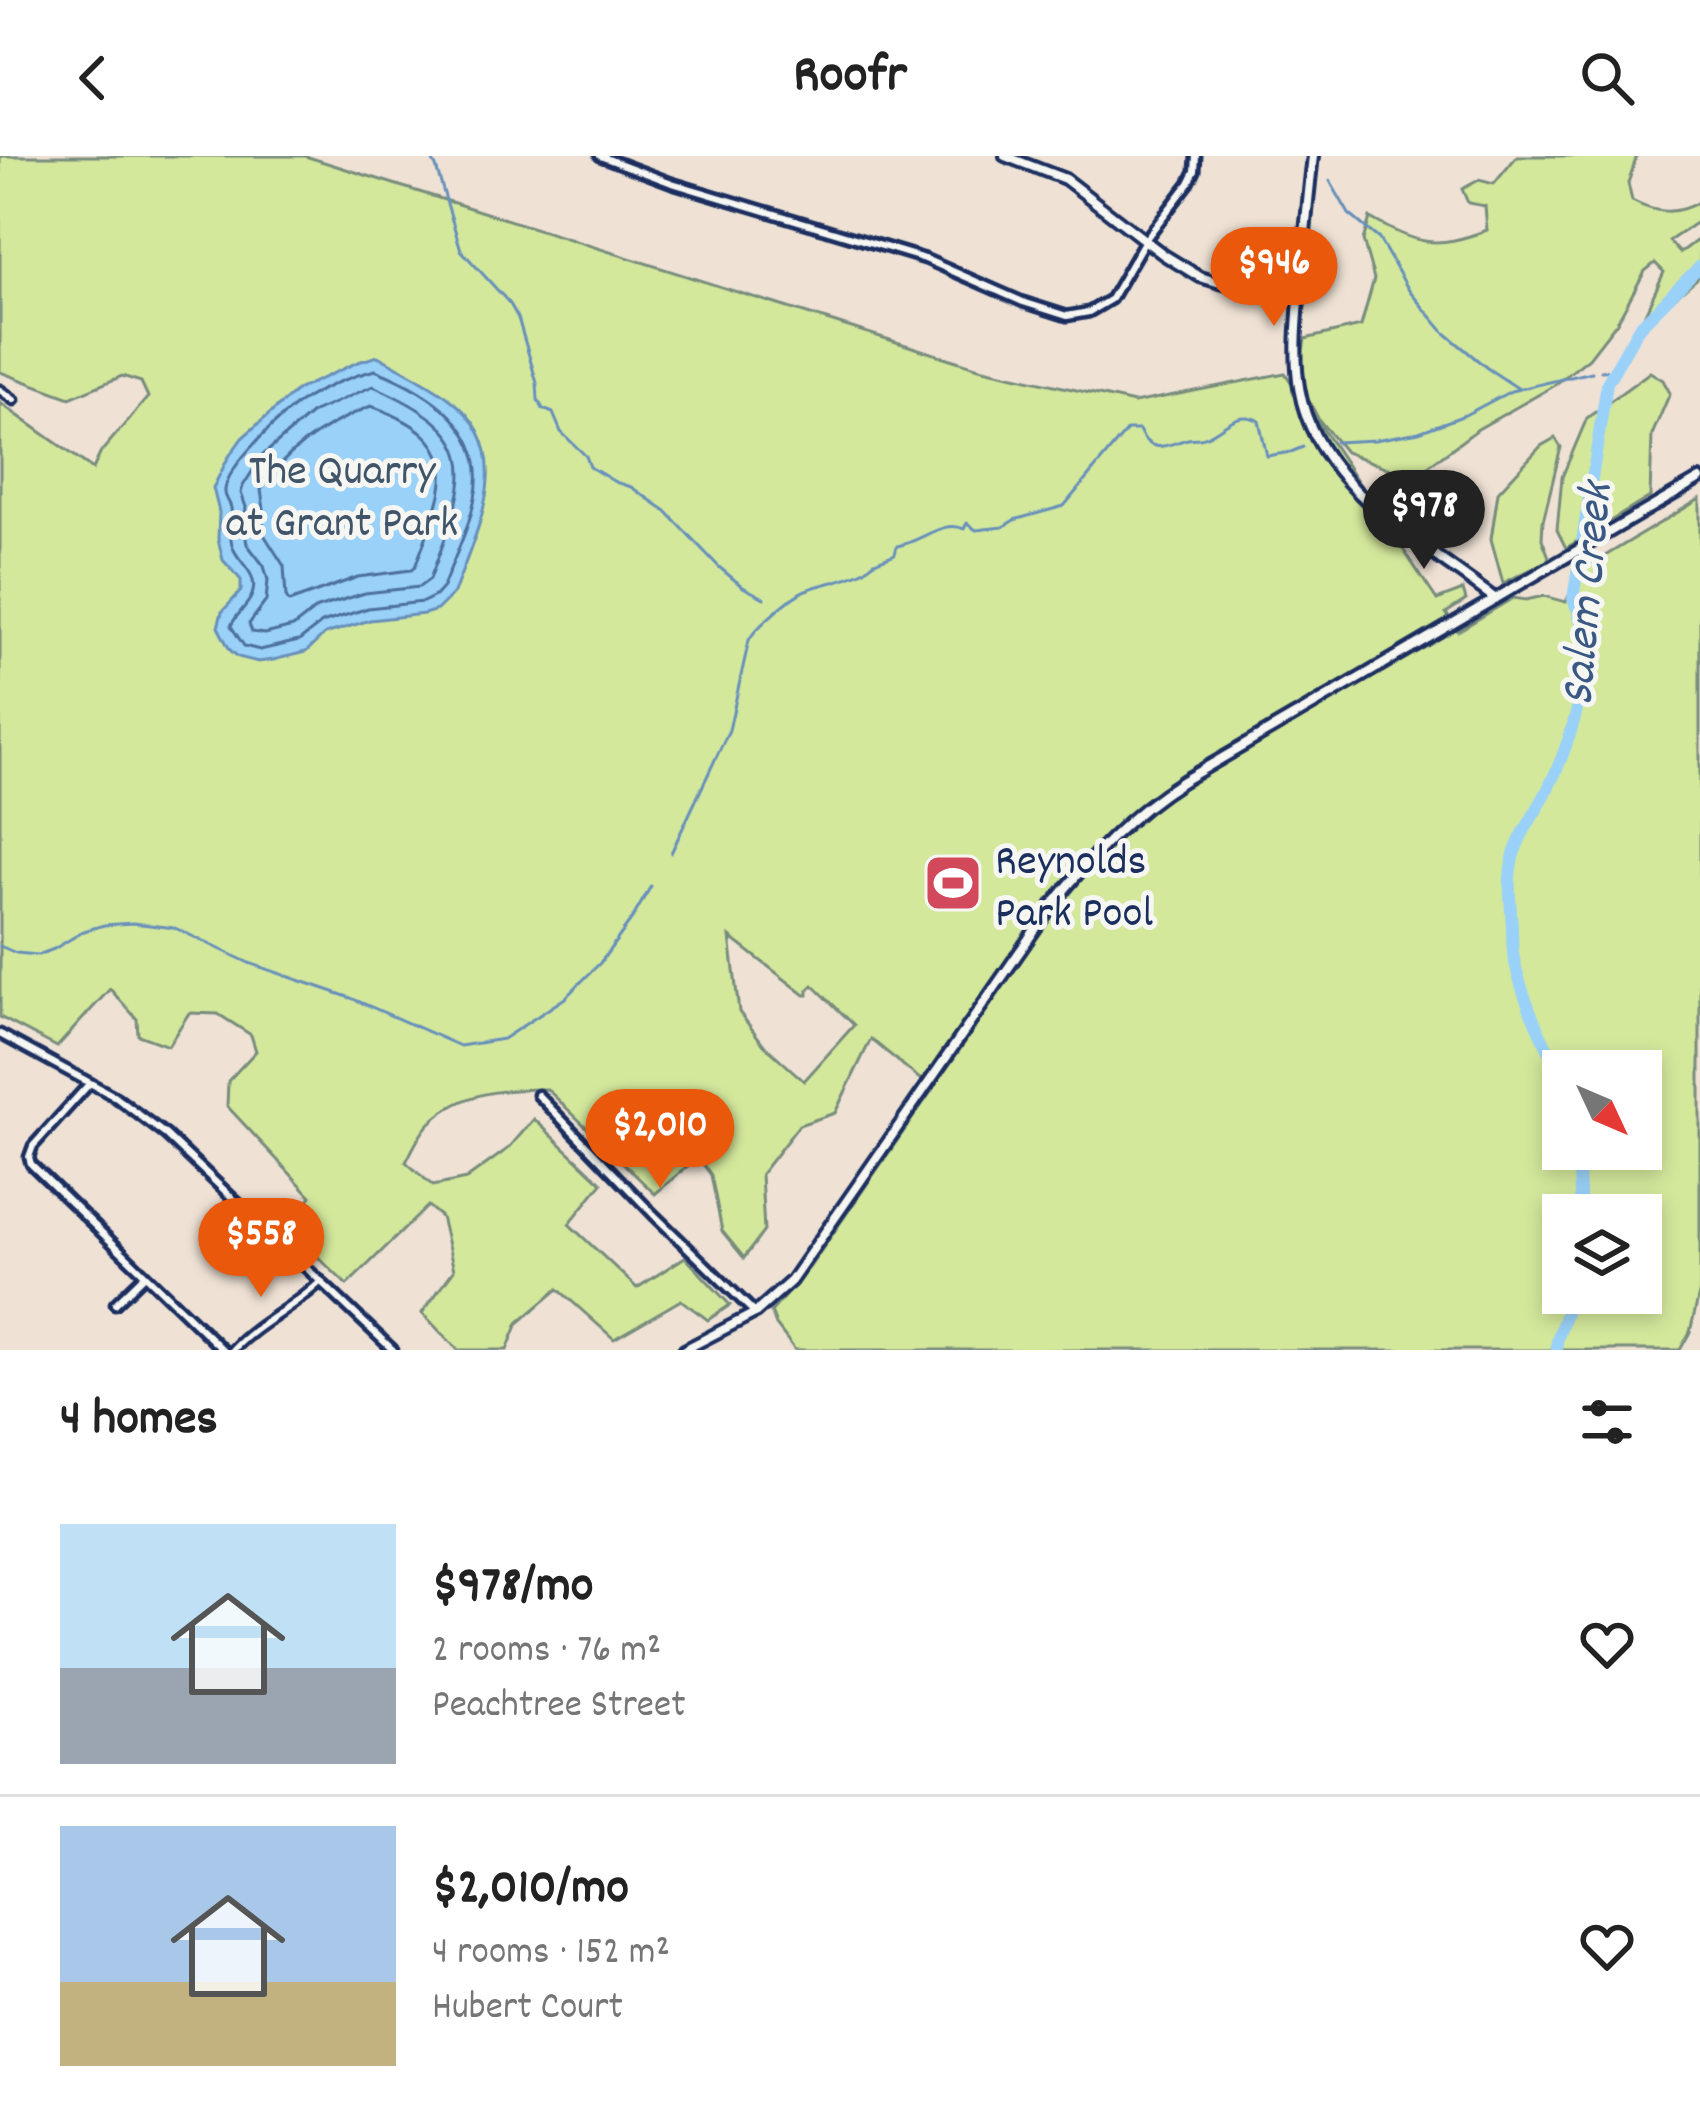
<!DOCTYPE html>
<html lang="en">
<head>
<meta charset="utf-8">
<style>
	:root { --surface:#fff; --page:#f6f6f6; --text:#222; --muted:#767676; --line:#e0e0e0; --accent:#ea580c }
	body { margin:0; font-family:Dekko,sans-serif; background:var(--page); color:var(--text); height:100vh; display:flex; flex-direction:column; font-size:45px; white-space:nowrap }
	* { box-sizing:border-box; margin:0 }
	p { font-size:39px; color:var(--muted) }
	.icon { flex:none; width:66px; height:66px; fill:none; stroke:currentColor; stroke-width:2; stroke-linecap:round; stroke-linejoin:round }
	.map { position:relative; height:1194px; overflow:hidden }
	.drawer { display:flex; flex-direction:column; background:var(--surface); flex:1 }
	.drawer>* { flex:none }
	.needle { width:78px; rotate:134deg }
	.controls { position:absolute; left:1542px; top:894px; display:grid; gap:24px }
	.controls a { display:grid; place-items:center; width:120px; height:120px; border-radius:0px; background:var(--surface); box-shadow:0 6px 18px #0003; font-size:60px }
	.price { position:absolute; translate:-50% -102px; padding:0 27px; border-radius:42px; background:var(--accent); color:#fff; font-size:39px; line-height:78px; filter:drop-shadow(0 3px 6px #0008) }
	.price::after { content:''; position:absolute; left:50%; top:72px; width:36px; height:27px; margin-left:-18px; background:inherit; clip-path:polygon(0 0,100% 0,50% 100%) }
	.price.current { background:#222; color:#fff }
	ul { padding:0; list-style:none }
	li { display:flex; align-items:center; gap:36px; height:300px; padding:0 60px }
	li+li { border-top:3px solid var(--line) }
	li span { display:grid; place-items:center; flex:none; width:336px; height:240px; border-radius:0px; color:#555 }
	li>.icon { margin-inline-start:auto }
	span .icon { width:144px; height:144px; fill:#fffc; stroke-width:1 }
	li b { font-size:51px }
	h2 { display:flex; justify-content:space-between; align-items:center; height:144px; padding:0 60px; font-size:51px }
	header { display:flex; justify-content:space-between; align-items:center; height:156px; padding:0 60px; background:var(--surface); font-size:54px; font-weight:700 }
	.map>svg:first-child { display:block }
	.green { fill:#d4e89c; stroke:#788c7d; stroke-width:3; fill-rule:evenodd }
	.water { fill:#99d1f8; stroke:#6790ba; stroke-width:3 }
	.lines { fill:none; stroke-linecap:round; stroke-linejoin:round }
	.shore { stroke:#4d709c; stroke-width:3 }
	.stream { stroke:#6790ba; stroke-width:3 }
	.river { stroke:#99d1f8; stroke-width:12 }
	.minor-casing { stroke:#1b2f5e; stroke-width:15 }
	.tertiary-casing { stroke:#1b2f5e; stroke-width:16 }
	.secondary-casing { stroke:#1b2f5e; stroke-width:16 }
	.minor { stroke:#f6f6f2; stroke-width:6 }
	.tertiary { stroke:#f6f6f2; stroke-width:8 }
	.secondary { stroke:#f6f6f2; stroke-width:8 }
	.labels { text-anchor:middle; stroke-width:10; stroke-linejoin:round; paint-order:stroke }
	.park-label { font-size:45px; fill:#40546a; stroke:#f6f6f2 }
	.poi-label { font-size:45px; fill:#1b2f5e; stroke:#f6f6f2; text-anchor:start }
	.water-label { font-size:48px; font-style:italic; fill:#3a5884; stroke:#f6f6f2 }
</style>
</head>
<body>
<header><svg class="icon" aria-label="back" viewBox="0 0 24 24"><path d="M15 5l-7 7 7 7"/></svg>Roofr<svg class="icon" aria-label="search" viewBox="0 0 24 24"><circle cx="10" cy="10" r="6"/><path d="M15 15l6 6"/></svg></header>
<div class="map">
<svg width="1700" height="1194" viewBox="0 0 1700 1194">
	<rect width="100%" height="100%" fill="#efe2d5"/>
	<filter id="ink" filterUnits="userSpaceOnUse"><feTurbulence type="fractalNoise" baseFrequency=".00833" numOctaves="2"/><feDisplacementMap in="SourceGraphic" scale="24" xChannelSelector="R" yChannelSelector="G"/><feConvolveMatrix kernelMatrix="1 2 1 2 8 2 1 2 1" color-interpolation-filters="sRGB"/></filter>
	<g filter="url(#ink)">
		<g class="green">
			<path d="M 0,0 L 305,0 L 979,212 L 1134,247 L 1285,217 L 1437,444 L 1463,434 L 1466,444 L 1446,457 L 1458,475 L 1513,442 L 1526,444 L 1544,440 L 1566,446 L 1580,415 L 1700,343 L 1700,1134 L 1690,1176 L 1680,1194 L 795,1194 L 776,1169 L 771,1156 L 809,1112 L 935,930 L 921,924 L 871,883 L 835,957 L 799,969 L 761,1018 L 764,1075 L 744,1102 L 722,1075 L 711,1019 L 698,1001 L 655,1038 L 547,933 C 505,933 463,935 431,966 C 420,976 413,993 406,1006 L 433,1030 L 466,1023 L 509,992 L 534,963 L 602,1027 L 569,1068 L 637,1132 L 685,1101 L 730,1149 L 708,1164 L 681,1144 L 614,1183 L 558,1133 L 518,1167 L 507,1194 L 458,1194 L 422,1157 L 454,1114 L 441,1061 L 428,1050 L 347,1129 L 288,1072 L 311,1040 L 227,950 L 228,925 L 256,895 L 251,879 L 218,858 L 189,857 L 168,890 L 138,879 L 137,863 L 110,833 L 57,891 L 0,861 L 0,247 L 93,313 L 101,296 L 148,241 L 141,226 L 122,220 L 70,242 L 0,216 ZM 730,781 L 805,839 L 808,839 L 808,834 L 813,829 L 854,869 L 804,925 L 764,889 L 739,856 ZM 1563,915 L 1641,915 L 1641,993 L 1563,993 ZM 1563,1059 L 1641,1059 L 1641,1137 L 1563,1137 Z"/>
			<path d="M 1517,0 L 1637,0 L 1628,27 L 1632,45 C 1655,57 1676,60 1700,45 L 1700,64 L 1669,85 L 1680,97 L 1700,82 L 1700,120 L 1662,152 L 1643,162 L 1664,116 L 1655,107 L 1645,115 L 1617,166 L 1589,202 L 1552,231 L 1478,273 L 1427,311 L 1409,320 L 1345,296 L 1319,264 L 1298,225 L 1305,183 L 1361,170 L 1374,123 L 1363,84 L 1370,62 C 1417,88 1434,94 1487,74 L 1485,50 L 1468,47 L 1462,33 L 1479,24 L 1494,28 Z"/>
			<path d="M 1650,216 L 1663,224 L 1670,237 L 1652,279 L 1650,341 L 1566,392 L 1557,374 L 1562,321 L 1587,262 Z"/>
			<path d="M 1555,282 L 1561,291 L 1543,365 L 1542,383 L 1549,401 L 1546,406 L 1503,427 L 1491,383 L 1498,336 L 1541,290 Z"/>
		</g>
		<path class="water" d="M 378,200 C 402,214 428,226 450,243 C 520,295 477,372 454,437 L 437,454 L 424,458 L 370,464 L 325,478 L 306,496 L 273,504 L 258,506 L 238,501 L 230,494 L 218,471 L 222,456 L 241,435 L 241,424 L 223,404 L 218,383 L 219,356 L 213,332 L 228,302 L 242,282 L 297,234 L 358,206 Z"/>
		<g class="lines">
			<g class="shore">
				<path d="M 375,214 C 430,236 490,273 475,342 C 469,372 454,402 443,431 L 435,440 L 423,446 L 368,452 L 322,467 L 299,485 L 260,494 L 244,490 L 231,470 C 236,458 248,450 252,439 C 260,416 237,407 232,389 C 228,376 233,364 231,352 C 229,343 224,343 225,334 C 227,309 284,256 305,243 C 325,231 352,220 375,214 Z"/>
				<path d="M 373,230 C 492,282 468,320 430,423 L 419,431 L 365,437 L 317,452 L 293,471 L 265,478 L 252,476 L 249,468 L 266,445 L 268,424 L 264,410 L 247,388 L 244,370 L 246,351 L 241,337 L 243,330 L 262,300 L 312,257 Z"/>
				<path d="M 371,250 C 473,286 444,332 415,411 L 411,414 L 358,421 L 289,446 L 286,441 L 284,410 L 263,377 L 264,353 L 261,334 C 285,293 329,267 371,250 Z"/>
			</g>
			<g class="stream">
				<path d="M 430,0 L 436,11 L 461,94 L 510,148 L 518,162 L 537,227 L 538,244 L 543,253 L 553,257 L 561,276 L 586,300 L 590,311 L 615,326 L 631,331 L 666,355 L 719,411 L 743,431 L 764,442"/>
				<path d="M 1330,25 L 1349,58 L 1379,83 L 1410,136 L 1445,177 L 1487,212 L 1519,233"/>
				<path d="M 1601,215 L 1613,214"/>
				<path d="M 1335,286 L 1375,284 L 1419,276 L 1465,259 L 1511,235 L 1592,216"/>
				<path d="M 671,697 L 729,574 L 749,484 C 755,472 793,439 806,434 C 824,427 844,425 861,416 C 867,414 871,407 877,405 C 883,402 889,401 895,398 L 897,390 C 921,386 943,363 964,373 L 967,367 L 976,374 L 1003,371 L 1014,364 L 1064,350 L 1127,274 L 1139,274 C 1151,301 1168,288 1188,283 C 1197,281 1198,284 1207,280 C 1226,271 1238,253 1259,265 L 1267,300 L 1291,296 L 1303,291"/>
				<path d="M 0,790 L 16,797 L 38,799 L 54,793 L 84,775 L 104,769 L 133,767 L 175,772 L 249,807 L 351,842 L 460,890 L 503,883 L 565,842 L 600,807 L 632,763 L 651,730"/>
			</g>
			<g class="river">
				<path d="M 1563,921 C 1542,884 1523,845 1514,803 C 1511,788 1513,772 1511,757 C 1510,738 1508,721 1513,702 C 1519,679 1535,659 1546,637 C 1572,584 1601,500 1573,443 L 1607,227 L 1639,171 L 1700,110"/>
				<path d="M 1578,993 L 1581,1059"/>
				<path d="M 1557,1194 L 1557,1185 L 1572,1137"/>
			</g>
			<g class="minor-casing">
				<g id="minor">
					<path d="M 600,0 L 672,27 L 925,103 L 1023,146 L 1067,160 L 1089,156 L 1111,143 L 1145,84 L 1189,27 L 1195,15 L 1196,0"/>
					<path d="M 0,234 L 14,244"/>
					<path d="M 0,878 L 114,940 L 166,979 L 393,1194"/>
					<path d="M 90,927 L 33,990 L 29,1001 L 31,1008 L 223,1194"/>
					<path d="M 538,939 L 653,1058 L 755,1157"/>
					<path d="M 115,1148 L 144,1120"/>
					<path d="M 233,1194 C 259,1166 294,1152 321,1125"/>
				</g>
			</g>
			<g class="tertiary-casing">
				<g id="tertiary">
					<path d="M 1005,0 L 1065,23 L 1164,99 L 1200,121 L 1234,131 L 1299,141"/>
					<path d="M 1313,0 C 1308,40 1305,80 1301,120 C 1294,203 1286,260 1349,327 C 1386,368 1449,408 1494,442"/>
				</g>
			</g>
			<g class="secondary-casing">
				<path id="secondary" d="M 684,1194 L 755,1157 L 791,1125 L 1050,752 C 1089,702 1129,659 1183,625 L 1700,323"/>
			</g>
			<use href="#minor" class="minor"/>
			<use href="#tertiary" class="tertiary"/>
			<use href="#secondary" class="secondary"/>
		</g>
	</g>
	<defs>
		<g id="stadium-square" transform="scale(3)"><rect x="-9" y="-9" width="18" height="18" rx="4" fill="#d1495b" stroke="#f6f6f2"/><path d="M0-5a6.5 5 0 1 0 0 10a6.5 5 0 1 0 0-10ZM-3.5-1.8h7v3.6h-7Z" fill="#fff"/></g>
	</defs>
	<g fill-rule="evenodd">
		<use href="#stadium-square" x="953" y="727"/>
	</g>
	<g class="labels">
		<g class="park-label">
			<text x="342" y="327">The Quarry<tspan x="342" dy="52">at Grant Park</tspan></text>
		</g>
		<g class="poi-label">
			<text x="995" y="717">Reynolds<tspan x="995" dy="52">Park Pool</tspan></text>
		</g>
		<g class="water-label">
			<text transform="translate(1583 438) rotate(-85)" y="17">Salem Creek</text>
		</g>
	</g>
</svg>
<div class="controls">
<a><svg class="needle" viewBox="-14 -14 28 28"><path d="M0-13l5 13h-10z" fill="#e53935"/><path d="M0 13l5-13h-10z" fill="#767676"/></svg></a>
<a><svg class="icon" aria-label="layers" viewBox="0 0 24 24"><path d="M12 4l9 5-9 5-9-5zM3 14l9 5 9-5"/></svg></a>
</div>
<b class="price" style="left:1274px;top:173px">$946</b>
<b class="price current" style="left:1424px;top:416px">$978</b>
<b class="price" style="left:660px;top:1035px">$2,010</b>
<b class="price" style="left:261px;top:1144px">$558</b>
</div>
<section class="drawer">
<h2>4 homes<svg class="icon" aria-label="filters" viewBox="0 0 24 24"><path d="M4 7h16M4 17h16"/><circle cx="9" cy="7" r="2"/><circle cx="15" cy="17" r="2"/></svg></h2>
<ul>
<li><span style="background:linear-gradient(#bfe0f5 60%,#9aa5b1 0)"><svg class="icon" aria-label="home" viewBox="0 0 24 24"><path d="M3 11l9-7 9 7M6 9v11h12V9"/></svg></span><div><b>$978/mo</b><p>2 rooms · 76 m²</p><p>Peachtree Street</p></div><svg class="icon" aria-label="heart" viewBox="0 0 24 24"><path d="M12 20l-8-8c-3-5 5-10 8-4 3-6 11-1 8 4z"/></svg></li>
<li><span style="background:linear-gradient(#a9c7e8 65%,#c2b280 0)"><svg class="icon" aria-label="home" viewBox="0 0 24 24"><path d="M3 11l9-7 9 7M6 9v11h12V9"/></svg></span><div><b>$2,010/mo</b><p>4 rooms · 152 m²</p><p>Hubert Court</p></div><svg class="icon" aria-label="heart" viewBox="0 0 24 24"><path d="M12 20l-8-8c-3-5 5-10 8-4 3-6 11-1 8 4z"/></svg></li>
</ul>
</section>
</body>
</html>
